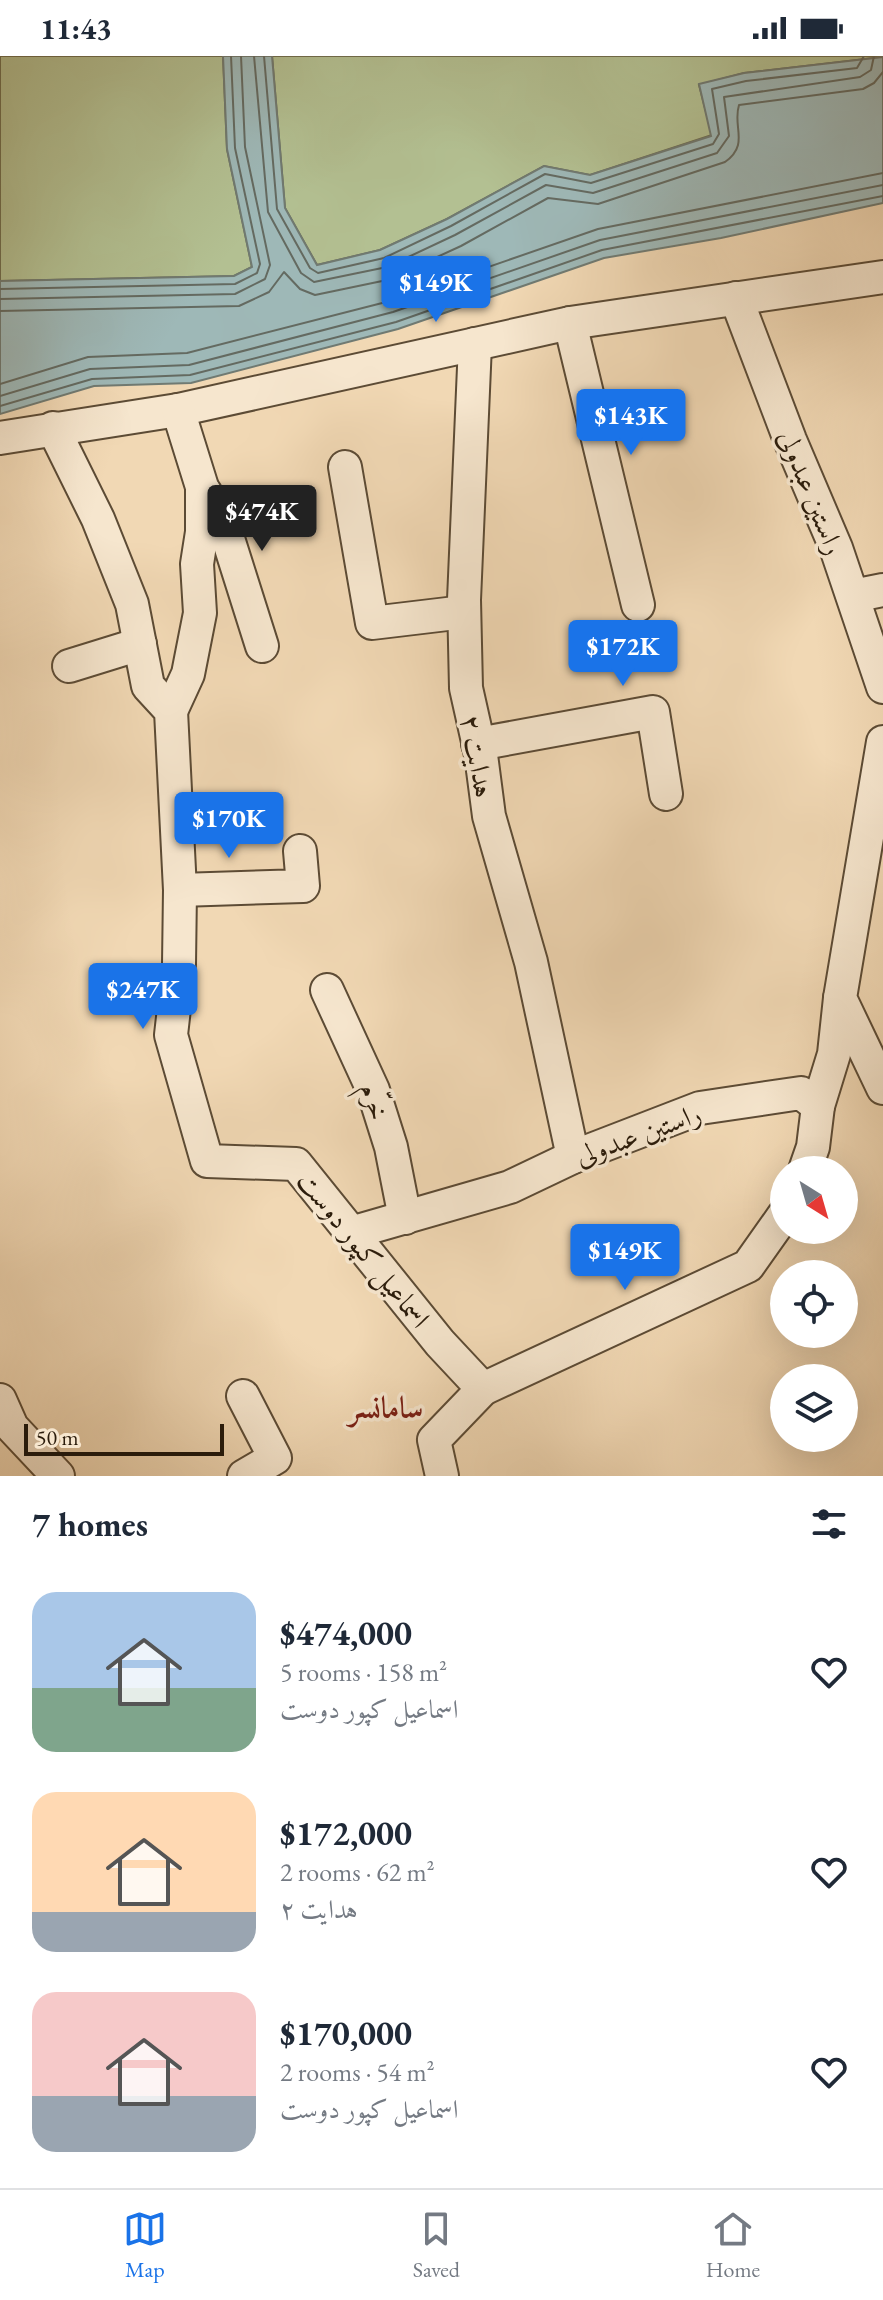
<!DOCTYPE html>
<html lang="en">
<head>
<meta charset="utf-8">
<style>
	:root { --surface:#fff; --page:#f2f2f3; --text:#1f2937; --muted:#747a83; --line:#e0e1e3; --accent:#1a73e8 }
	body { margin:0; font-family:"EB Garamond",Amiri,serif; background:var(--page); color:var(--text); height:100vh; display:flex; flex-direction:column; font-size:30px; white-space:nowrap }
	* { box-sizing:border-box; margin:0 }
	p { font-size:26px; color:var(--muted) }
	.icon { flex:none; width:44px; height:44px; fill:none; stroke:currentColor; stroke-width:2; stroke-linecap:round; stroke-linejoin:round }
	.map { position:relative; height:1420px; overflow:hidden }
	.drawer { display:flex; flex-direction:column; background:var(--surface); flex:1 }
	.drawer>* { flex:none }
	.needle { width:52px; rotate:143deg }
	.tools { position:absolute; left:770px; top:1100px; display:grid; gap:16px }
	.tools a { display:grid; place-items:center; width:88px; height:88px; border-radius:50%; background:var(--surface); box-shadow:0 8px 32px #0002; font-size:40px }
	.scale { position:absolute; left:24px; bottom:20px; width:200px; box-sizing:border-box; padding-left:8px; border:4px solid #2b1c0b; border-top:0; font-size:22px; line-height:28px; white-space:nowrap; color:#2b1c0b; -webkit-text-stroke:6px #f6e6ce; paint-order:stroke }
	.price { position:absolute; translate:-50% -68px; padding:0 18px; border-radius:8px; background:var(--accent); color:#fff; font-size:26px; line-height:52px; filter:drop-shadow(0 2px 4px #0008) }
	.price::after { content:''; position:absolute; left:50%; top:48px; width:24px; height:18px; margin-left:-12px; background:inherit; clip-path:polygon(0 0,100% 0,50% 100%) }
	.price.on { background:#222; color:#fff }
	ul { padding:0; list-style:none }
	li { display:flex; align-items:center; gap:24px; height:200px; padding:0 32px }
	li span { display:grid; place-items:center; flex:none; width:224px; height:160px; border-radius:24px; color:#555 }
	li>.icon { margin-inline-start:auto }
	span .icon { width:96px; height:96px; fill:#fffc; stroke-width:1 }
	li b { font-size:34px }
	h2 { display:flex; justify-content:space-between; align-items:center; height:96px; padding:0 32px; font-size:34px }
	.status { display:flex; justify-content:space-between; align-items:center; height:56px; padding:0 40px; background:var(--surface); direction:ltr }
	.status svg { height:22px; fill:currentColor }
	.dock { display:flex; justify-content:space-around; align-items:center; height:112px; border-top:2px solid var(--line); background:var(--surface); font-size:22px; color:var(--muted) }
	.dock a { display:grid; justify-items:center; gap:4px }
	.dock .on { color:var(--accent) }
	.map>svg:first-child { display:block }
	.green { fill:#b3c092; stroke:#6f6e4e; stroke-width:2 }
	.water { fill:#9eb8b7; stroke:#707a72; stroke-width:2 }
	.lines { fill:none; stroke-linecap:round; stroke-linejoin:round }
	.shore { stroke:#646a61; stroke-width:2 }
	.minor-casing { stroke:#5c4b35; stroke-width:36 }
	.minor { stroke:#f6e6ce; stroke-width:32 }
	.labels { text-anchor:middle; stroke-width:7; stroke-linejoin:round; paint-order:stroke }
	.street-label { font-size:28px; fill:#2b1c0b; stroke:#f6e6ce }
	.neighbourhood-label { font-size:30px; font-weight:bold; fill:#7a1f14; stroke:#f6e6ce }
</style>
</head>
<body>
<div class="status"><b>11:43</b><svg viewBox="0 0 49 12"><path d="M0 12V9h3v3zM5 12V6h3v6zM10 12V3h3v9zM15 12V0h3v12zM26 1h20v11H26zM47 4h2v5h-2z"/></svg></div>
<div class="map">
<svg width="883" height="1420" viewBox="0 0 883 1420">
	<rect width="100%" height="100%" fill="#f1d8b4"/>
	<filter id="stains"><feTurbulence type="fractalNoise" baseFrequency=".0025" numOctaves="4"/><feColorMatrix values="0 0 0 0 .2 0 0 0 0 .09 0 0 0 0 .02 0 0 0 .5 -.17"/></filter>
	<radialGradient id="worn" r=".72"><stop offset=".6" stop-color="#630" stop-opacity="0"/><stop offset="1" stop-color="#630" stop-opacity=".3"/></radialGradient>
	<g class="green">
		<path d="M 0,0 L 223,0 L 227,93 L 252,211 L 234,220 L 0,225 Z"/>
		<path d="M 272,0 L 883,0 L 883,1 L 744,17 L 699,29 L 712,79 L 590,119 L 544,110 L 447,163 L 380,194 L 317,209 L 285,152 Z"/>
	</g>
	<path class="water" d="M 223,0 L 272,0 L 285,152 L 317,209 L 380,194 L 447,163 L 544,110 L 590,119 L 711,80 L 699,28 L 744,17 L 883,1 L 883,147 L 721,182 L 604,202 L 398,273 L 191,327 L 94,330 L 0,358 L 0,225 L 234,220 L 252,211 L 227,93 Z"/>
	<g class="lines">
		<g class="shore">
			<path d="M 254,0 L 268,156 L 301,217 L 314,226 L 387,211 L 455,179 L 546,129 L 593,137 L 717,97 L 729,80 L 724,41 L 860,21 L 871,14 L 874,0"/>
			<path d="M 264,0 L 277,153 L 310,212 L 318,217 L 384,202 L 451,170 L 545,118 L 591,127 L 713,88 L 719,78 L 712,33 L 746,25 L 857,12 L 864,0"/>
			<path d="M 0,233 L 235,228 L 257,217 L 260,208 L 235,92 L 231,0"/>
			<path d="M 0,243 L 235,238 L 265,223 L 270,209 L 245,91 L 241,0"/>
			<path d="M 0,255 L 239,250 L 269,236 L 284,216 L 300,233 L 315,239 L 387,224 L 461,190 L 548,142 L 598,148 L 725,106 C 750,88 732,71 739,49 L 863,33 L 874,27 L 883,16"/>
			<path d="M 0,328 L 88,301 L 187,297 L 390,245 L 598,173 L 883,117"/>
			<path d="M 0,340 L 90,313 L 189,309 L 393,256 L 600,184 L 883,129"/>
			<path d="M 0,350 L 92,323 L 190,319 L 396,266 L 602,194 L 883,140"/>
		</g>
		<g class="minor-casing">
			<g id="minor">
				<path d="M 736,242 L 790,384 L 836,492 L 883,631"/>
				<path d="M 570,267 L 638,549"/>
				<path d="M 475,288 L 464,544 L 466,632 L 481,699 L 489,760 L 531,906 L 573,1101"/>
				<path d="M 53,372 L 98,463 L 132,548 L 148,630 L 171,655 L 180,834 L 179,908 L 171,979 L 207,1105 L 296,1108 L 440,1287 L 483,1333 L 434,1384 L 442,1420"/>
				<path d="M 0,382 L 178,354 L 570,267 L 883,221"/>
				<path d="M 345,411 L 372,567 L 464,556"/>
				<path d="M 205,436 L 225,473 L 262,590"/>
				<path d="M 853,540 L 883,534"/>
				<path d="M 69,610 L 140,588"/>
				<path d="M 171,655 L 188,618 L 200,557 L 197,508 L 202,476 L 202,431 L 178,354"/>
				<path d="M 883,686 L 840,942 L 883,1032"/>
				<path d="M 478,688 L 653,656 L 666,738"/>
				<path d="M 180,834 L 303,830 L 300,795"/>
				<path d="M 327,934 L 373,1034 L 391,1091 L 405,1162"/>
				<path d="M 805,1114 L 813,1091 L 818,1050"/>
				<path d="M 354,1176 L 510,1131 L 573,1101 L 700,1052 L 801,1037 L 818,1050 L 834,998 L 840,942"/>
				<path d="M 483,1333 L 748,1210 L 784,1159"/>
				<path d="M 243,1340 L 275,1402 L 244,1420"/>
				<path d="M 0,1344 L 12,1371 L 58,1420"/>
			</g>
		</g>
		<use href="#minor" class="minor"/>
	</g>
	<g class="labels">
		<g class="street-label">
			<text transform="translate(812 436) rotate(68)" y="10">راستین عبدولی</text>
			<text transform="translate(478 700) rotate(80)" y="10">هدایت ۲</text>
			<text transform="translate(375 1045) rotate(70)" y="10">خرّم</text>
			<text transform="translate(638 1078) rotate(-20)" y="10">راستین عبدولی</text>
			<text transform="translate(364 1193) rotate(51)" y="10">اسماعیل کپور دوست</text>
		</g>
		<g class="neighbourhood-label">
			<text x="386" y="1362">سامانسر</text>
		</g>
	</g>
	<rect width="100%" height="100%" filter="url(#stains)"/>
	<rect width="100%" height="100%" fill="url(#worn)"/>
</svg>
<div class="tools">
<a><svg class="needle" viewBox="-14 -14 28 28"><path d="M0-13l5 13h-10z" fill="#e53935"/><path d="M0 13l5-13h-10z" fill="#747a83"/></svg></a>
<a><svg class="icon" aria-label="locate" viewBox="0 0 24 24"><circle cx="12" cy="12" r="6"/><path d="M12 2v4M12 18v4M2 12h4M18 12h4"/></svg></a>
<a><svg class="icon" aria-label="layers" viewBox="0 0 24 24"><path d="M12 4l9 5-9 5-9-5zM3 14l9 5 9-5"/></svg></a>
</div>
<div class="scale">50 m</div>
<b class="price" style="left:436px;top:268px">$149K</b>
<b class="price" style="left:631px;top:401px">$143K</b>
<b class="price on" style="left:262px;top:497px">$474K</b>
<b class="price" style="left:623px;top:632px">$172K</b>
<b class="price" style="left:229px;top:804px">$170K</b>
<b class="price" style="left:143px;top:975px">$247K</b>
<b class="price" style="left:625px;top:1236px">$149K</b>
</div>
<section class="drawer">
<h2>7 homes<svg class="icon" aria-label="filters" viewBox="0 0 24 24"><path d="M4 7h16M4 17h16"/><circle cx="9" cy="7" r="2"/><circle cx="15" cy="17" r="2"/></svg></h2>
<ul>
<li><span style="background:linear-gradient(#a9c7e8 60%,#7fa58c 0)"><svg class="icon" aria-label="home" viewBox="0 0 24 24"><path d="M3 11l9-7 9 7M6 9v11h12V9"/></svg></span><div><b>$474,000</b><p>5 rooms · 158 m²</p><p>اسماعیل کپور دوست</p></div><svg class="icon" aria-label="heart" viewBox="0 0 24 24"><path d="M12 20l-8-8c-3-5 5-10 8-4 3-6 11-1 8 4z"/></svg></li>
<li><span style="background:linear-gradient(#ffd9b3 75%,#9aa5b1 0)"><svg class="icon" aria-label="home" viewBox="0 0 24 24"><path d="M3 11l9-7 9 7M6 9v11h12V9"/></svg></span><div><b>$172,000</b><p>2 rooms · 62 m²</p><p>هدایت ۲</p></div><svg class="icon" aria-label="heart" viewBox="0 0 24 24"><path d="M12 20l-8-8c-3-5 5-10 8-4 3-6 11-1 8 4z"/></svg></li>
<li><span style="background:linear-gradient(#f6c9c9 65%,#9aa5b1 0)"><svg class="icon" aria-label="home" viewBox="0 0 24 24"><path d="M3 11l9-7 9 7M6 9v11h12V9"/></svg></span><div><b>$170,000</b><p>2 rooms · 54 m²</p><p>اسماعیل کپور دوست</p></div><svg class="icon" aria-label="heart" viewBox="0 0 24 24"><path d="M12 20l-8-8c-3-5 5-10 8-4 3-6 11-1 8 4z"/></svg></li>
</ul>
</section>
<nav class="dock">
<a class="on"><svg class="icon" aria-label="map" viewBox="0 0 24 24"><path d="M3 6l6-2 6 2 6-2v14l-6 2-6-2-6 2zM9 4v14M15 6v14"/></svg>Map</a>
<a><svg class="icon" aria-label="saved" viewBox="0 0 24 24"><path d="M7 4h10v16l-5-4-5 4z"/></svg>Saved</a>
<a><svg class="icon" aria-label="home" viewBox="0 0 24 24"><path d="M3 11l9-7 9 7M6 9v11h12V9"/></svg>Home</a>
</nav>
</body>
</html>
